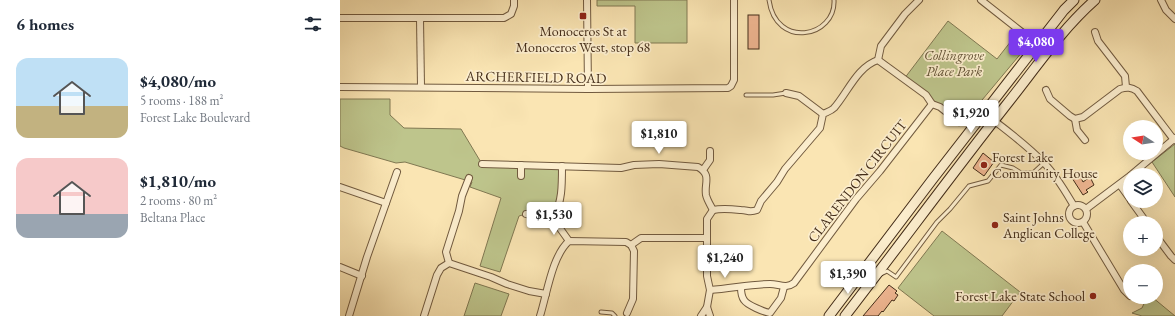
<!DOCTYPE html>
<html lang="en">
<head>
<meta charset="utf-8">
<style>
	:root { --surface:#fff; --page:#f2f2f3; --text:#1f2937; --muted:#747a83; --accent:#7c3aed }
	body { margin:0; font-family:"EB Garamond",serif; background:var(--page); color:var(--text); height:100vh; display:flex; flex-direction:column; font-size:15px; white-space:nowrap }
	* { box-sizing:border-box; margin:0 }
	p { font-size:13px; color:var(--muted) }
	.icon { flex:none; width:22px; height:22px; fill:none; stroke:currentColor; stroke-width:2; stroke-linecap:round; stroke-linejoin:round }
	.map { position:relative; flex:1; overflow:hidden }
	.panel { display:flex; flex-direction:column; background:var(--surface); width:340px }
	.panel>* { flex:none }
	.needle { width:26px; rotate:282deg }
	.controls { position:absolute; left:783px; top:120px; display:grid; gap:8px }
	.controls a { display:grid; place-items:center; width:40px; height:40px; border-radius:50%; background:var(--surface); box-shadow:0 4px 16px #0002; font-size:20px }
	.price { position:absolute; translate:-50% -34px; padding:0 9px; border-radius:4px; background:#fff; color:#222; font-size:13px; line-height:26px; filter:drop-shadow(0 1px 2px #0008) }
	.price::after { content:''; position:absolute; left:50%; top:24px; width:12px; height:9px; margin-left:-6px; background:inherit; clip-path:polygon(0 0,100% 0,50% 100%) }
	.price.on { background:var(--accent); color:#fff }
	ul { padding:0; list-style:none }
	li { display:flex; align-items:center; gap:12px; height:100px; padding:0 16px }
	li span { display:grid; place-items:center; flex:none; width:112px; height:80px; border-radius:12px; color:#555 }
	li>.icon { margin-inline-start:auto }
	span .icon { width:48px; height:48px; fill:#fffc; stroke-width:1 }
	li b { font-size:17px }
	h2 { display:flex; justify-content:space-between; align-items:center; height:48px; padding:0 16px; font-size:17px }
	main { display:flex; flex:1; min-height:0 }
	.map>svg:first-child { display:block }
	.green { fill:#bec58c; stroke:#807852 }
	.building { fill:#edb48f; stroke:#432c18 }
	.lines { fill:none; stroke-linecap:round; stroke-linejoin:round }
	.service-casing { stroke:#715a3f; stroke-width:5 }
	.minor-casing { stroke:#715a3f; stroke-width:8 }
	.secondary-casing { stroke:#432c18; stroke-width:11 }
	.service { stroke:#fceece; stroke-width:3 }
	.minor { stroke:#fceece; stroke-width:6 }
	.secondary { stroke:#fceece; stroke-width:9 }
	.poi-dot { fill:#8f2418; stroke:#fceece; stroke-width:1.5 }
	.labels { text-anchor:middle; stroke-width:3.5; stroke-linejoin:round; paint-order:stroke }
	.poi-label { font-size:14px; fill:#432c18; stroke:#fceece; text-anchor:start }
	.park-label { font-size:14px; font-style:italic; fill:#625235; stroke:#fceece }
	.street-label { font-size:14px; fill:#432c18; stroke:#fceece }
</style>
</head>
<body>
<main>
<section class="panel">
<h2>6 homes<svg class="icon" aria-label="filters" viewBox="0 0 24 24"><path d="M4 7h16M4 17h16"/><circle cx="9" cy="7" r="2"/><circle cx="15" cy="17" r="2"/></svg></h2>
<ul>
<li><span style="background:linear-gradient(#bfe0f5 60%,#c2b280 0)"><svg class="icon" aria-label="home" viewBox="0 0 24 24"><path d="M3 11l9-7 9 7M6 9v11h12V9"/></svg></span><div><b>$4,080/mo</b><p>5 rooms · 188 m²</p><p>Forest Lake Boulevard</p></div></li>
<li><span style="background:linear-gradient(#f6c9c9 70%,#9aa5b1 0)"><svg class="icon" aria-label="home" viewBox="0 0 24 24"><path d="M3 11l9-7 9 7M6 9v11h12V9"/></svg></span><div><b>$1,810/mo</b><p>2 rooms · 80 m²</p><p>Beltana Place</p></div></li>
</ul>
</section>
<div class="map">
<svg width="835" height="316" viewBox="0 0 835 316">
	<rect width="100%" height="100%" fill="#fae5b3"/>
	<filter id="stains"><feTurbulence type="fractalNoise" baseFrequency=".005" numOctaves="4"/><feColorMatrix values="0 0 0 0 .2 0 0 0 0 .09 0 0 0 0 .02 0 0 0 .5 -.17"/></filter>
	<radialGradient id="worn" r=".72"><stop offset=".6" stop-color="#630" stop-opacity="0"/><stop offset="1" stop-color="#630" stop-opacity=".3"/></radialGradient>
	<g class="green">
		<path d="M 257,0 L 347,0 L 347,43 L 295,43 L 295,6 L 257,6 Z"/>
		<path d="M 608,21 L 657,59 L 675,36 L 688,45 L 622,124 L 564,79 Z"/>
		<path d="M 0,99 L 50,99 L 50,115 L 64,128 L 121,129 L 142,164 L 222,166 L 222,193 L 214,220 L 186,214 L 179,216 L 160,272 L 140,266 L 161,198 L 130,187 L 132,182 L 65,162 L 56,163 L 4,148 L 0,146 Z"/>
		<path d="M 835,144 L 835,197 L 812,162 Z"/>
		<path d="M 602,231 L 680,292 L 662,316 L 594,316 L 558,288 Z"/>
		<path d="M 135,283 L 169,294 L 161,316 L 124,316 Z"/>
		<path d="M 807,297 L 812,297 L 835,316 L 802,316 L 792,313 L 802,308 Z"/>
	</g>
	<g class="building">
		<rect x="408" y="15" width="11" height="34"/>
		<path d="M 643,153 L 654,162 L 644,176 L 633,168 Z"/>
		<path d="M 739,174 L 743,182 L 750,177 L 754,185 L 746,190 L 748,192 L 743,195 L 732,178 Z"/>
		<path d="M 549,285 L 557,291 L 555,293 L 558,295 L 554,301 L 552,300 L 543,312 L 542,311 L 538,316 L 523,316 Z"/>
	</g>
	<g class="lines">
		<g class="service-casing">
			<g id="service">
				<path d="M 429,0 C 436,50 496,37 494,0"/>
				<path d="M 406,95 L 433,95 L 446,93"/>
				<path d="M 541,274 L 547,271 L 556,277 L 597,222 L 610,209 L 629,186 L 648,181 L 661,165 L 673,168 L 681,173 L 693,173 L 704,163"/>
				<path d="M 261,312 L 272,313 L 275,316"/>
			</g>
		</g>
		<g class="minor-casing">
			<g id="minor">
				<path d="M 247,0 L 248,89"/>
				<path d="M 641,0 L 683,33 L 692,37"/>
				<path d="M 821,0 L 826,10 L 835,19"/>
				<path d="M 0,18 L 164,18 L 171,14 L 174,6 L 174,0"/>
				<path d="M 80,18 L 81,87"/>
				<path d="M 755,32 L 758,41 L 785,76 L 786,87"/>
				<path d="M 674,47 L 683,33"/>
				<path d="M 538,60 L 541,46 L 565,14 L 579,0"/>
				<path d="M 0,87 L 248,89 L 388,88 L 391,86 L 394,80 L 394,0"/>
				<path d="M 706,90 L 710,99 L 730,116 L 735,119 L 743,117 L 780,89 C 787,87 791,87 797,91 L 834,140"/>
				<path d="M 446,93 L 459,96 L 483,114"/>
				<path d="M 644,113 C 665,129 686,144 704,163 C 716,175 725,191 734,206"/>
				<path d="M 613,117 L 620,107"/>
				<path d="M 735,119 L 737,130 L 745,140"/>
				<path d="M 142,164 L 281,168 L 294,165 L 319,164 L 358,167 C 372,175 364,183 366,195 C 367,200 371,206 373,210"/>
				<path d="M 363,170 L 370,160 L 370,151"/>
				<path d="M 791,175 L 835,138"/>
				<path d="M 181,176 L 181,165"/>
				<path d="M 780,185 L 790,199"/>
				<path d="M 0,187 L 46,203"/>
				<path d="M 791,201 L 807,223"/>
				<circle cx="738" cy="214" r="9"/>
				<path d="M 746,209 L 790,176"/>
				<path d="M 373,210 C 382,208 391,209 401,210 C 408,210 409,213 417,210 L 421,201 L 437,182 L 445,169 L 480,128 L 483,114 C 487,112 491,111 494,108 C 508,92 517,67 538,60 L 586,95 L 592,104 L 600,107 L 619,122"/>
				<path d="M 186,214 L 205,219 L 214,220 C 222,198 222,189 222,166"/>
				<path d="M 214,220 L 229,241"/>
				<path d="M 743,222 L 784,290 L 790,296"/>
				<path d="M 816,236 L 831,256 L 835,260"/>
				<path d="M 291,245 L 301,238 L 367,238"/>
				<path d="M 109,263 L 106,252 L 119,211 L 122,196 L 129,178"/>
				<path d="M 0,267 L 22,276"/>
				<path d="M 401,287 C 401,292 401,296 404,300 C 407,305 424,312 430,313 L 441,298 L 444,287"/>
				<path d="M 370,290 C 390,289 410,284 430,284 C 439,284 446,289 454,283 L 516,199 L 540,171 L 592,104"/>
				<path d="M 9,316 L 27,257 L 57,172"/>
				<path d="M 84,316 L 97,275 L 101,268 L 109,263 L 151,277 L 167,284 L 189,291 L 206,294"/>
				<path d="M 200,316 C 207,294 212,256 229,241 L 286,242 L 291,245 L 294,251 L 293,299 L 287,313"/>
				<path d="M 361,316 L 367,307"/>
				<path d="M 370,316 L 367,307 L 370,290 L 367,276 L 367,219 L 373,210"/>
			</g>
		</g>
		<g class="secondary-casing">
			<g id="secondary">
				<path d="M 489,316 L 592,180 L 724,10 L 734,0"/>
				<path d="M 505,316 C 559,246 612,174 667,104 C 695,69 721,30 755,0"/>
			</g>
		</g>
		<use href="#service" class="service"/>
		<use href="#minor" class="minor"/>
		<use href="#secondary" class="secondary"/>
	</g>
	<g class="poi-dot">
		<rect x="239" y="12" width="8" height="8" rx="2"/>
		<circle cx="644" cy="165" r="4"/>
		<circle cx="655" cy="225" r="4"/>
		<circle cx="753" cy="296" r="4"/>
	</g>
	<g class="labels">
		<g class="poi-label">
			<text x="243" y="36" text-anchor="middle">Monoceros St at<tspan x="243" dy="16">Monoceros West, stop 68</tspan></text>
			<text x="652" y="162">Forest Lake<tspan x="652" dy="16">Community House</tspan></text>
			<text x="663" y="222">Saint Johns<tspan x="663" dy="16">Anglican College</tspan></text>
			<text x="745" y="301" text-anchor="end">Forest Lake State School</text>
		</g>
		<g class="park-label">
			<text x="614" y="60">Collingrove<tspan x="614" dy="16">Place Park</tspan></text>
		</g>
		<g class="street-label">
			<text transform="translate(196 77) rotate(1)" y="5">ARCHERFIELD ROAD</text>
			<text transform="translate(517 181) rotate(-52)" y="5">CLARENDON CIRCUIT</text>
		</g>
	</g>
	<rect width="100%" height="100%" filter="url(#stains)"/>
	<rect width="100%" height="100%" fill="url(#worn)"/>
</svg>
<div class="controls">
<a><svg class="needle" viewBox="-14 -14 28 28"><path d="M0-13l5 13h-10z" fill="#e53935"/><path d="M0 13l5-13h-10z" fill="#747a83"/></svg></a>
<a><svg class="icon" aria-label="layers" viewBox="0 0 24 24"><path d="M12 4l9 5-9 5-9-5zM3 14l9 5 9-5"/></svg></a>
<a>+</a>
<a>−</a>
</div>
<b class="price on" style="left:696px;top:63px">$4,080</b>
<b class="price" style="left:631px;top:134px">$1,920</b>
<b class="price" style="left:319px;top:155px">$1,810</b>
<b class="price" style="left:214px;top:236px">$1,530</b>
<b class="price" style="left:385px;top:279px">$1,240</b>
<b class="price" style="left:508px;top:295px">$1,390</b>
</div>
</main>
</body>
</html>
